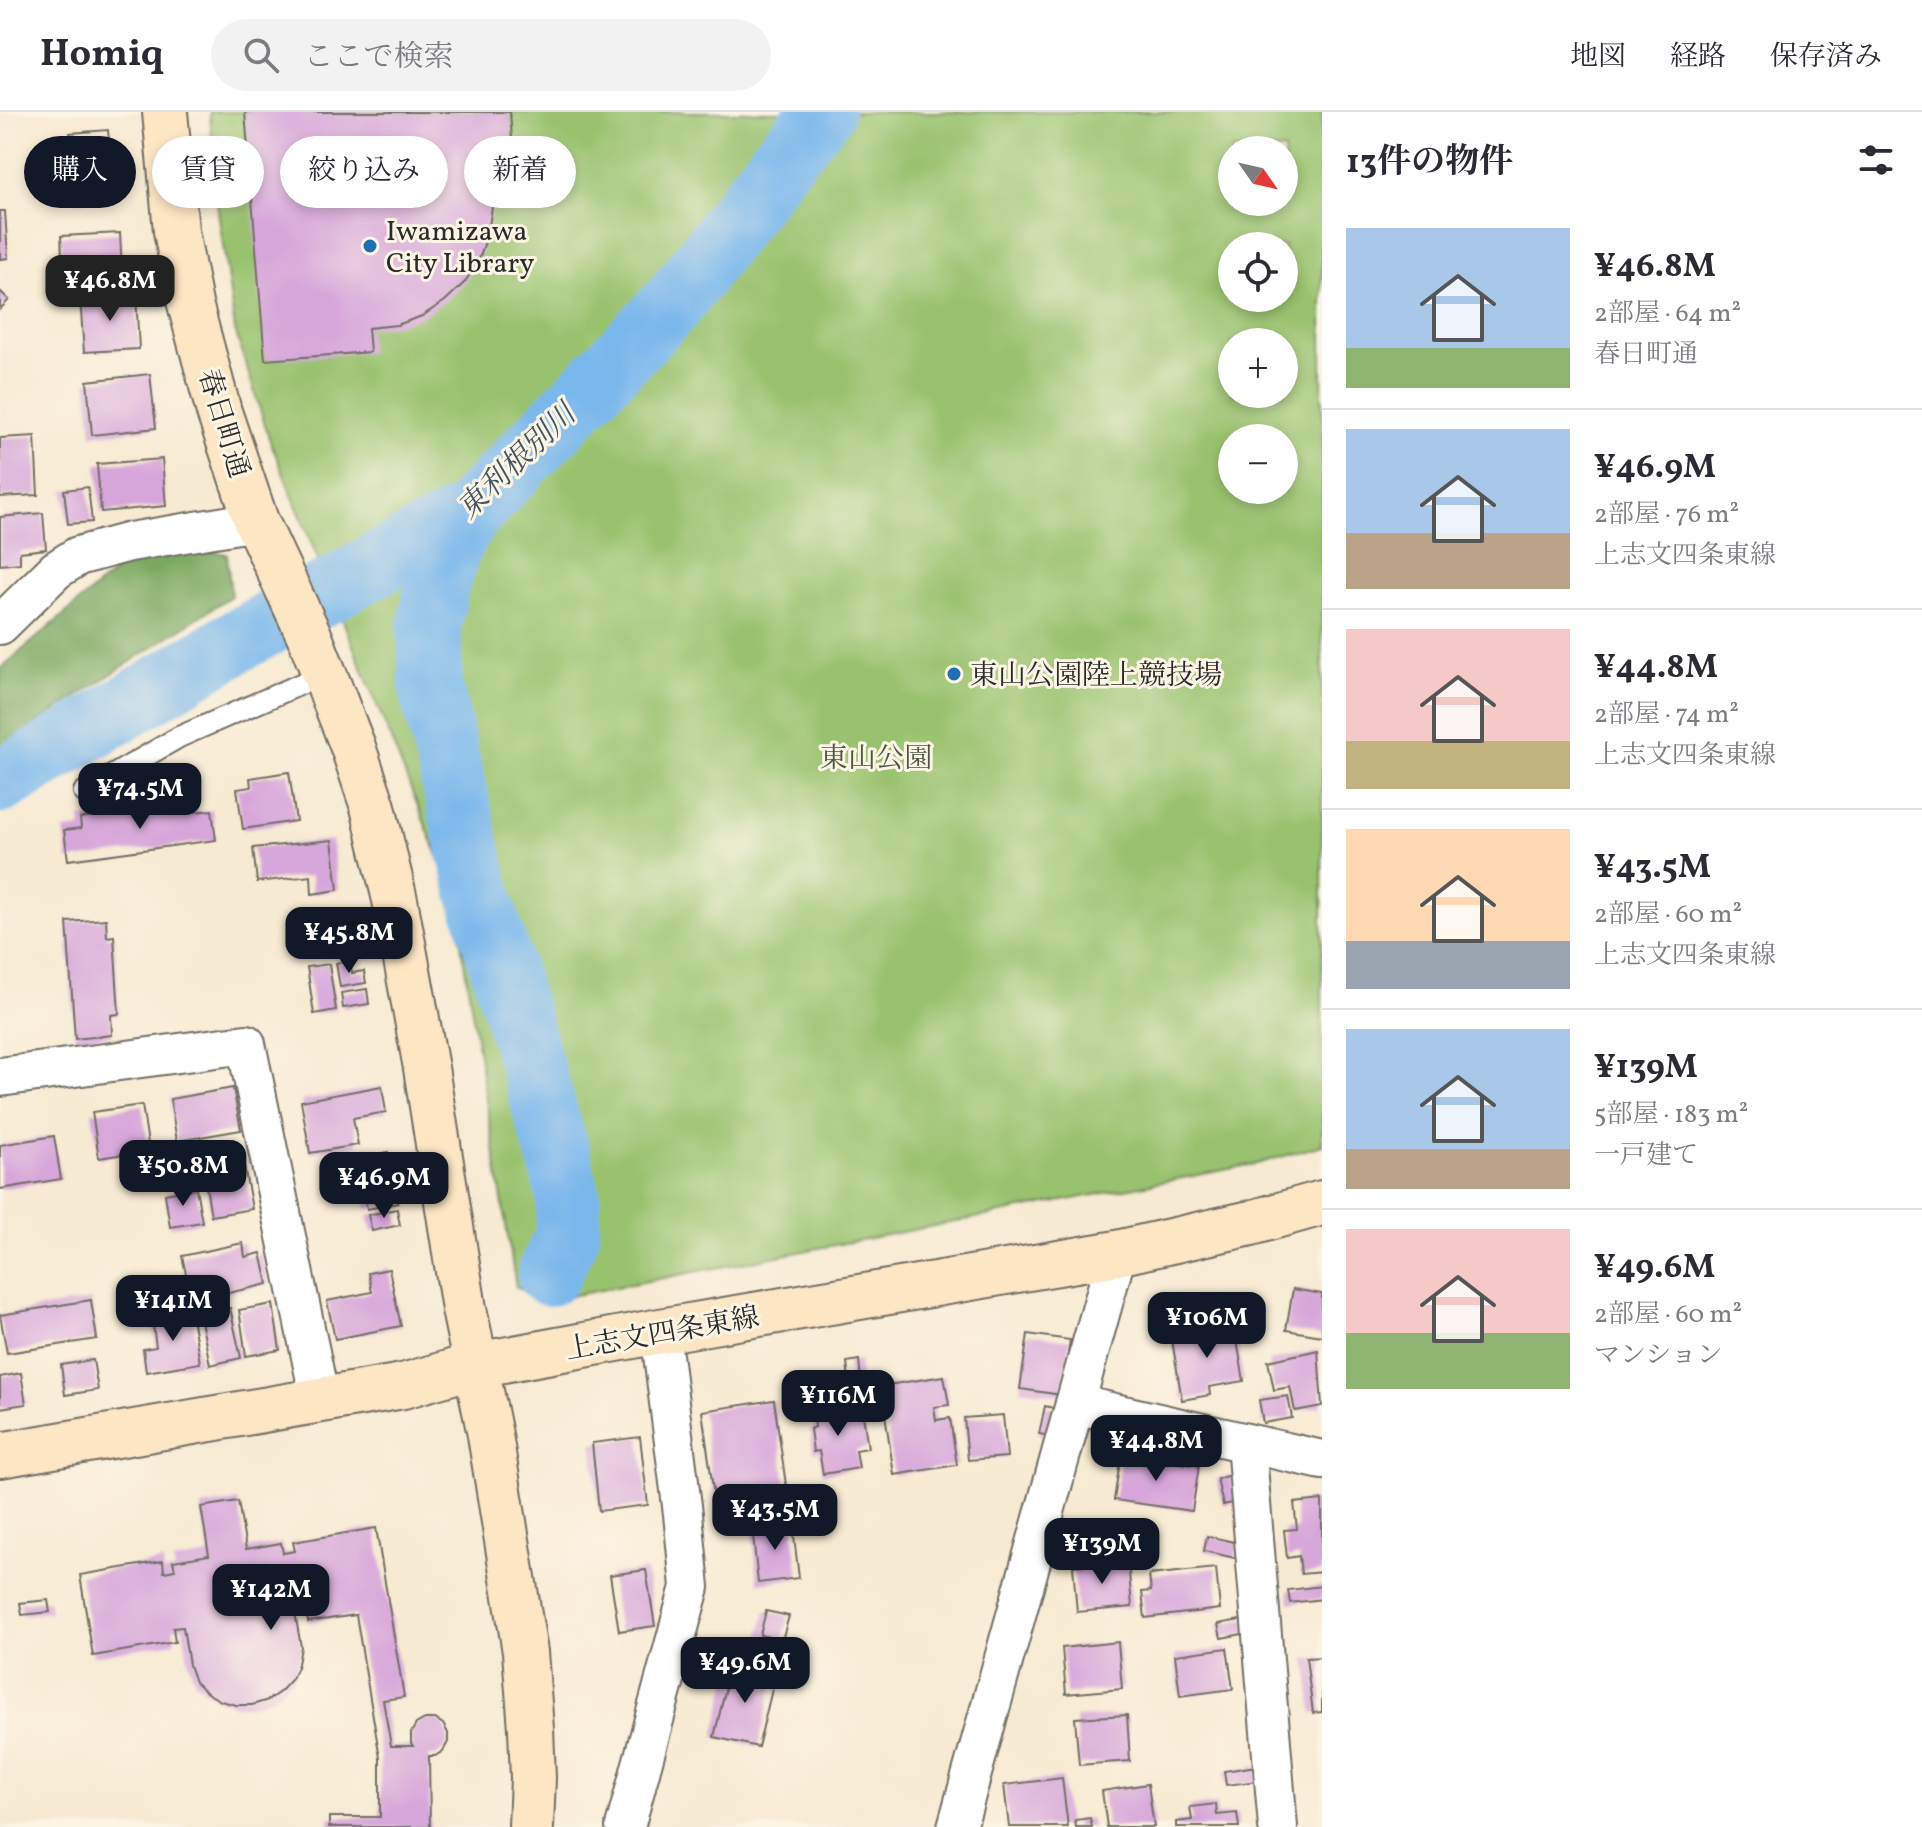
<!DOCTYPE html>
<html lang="ja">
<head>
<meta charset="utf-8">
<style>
	:root { --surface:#fff; --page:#f2f2f3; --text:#2b2b33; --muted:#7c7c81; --line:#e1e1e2; --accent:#111827 }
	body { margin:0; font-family:Vollkorn,"Noto Serif JP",serif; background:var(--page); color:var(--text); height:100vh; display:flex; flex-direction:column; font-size:30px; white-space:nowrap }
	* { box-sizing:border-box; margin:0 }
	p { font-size:26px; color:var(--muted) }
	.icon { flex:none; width:44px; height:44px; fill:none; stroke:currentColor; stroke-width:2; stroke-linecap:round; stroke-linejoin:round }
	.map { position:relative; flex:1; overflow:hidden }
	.panel { display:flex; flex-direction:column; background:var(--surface); width:600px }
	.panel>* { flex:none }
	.banner { position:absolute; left:24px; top:24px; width:760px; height:72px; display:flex; gap:16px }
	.needle { width:52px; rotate:124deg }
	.controls { position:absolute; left:1218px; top:24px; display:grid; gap:16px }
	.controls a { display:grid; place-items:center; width:80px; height:80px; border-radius:50%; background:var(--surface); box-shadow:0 4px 12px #0003; font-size:40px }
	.price { position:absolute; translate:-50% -68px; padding:0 18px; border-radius:16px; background:var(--accent); color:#fff; font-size:26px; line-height:52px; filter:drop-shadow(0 2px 4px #0008) }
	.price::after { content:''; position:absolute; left:50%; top:48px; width:24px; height:18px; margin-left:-12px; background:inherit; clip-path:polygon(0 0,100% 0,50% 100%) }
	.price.active { background:#222; color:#fff }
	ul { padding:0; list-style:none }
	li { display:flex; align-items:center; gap:24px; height:200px; padding:0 24px }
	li+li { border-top:2px solid var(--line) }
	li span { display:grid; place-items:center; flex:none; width:224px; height:160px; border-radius:0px; color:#555 }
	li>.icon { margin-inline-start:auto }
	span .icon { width:96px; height:96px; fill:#fffc; stroke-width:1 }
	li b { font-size:34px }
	h2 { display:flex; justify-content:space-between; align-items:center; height:96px; padding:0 24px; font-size:34px }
	.chip { padding:0 28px; border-radius:36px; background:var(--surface); box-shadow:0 4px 12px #0003; font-size:28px; line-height:72px }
	.chip.active { background:var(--accent); color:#fff }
	header { display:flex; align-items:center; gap:48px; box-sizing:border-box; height:112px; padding:0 40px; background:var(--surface); border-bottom:2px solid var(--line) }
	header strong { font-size:38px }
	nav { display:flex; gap:44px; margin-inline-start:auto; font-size:28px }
	.search { width:560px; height:72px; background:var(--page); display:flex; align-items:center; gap:20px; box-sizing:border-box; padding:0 28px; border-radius:44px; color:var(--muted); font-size:30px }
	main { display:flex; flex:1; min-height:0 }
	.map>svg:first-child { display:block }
	.green { fill:#99c26e; stroke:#62764c; stroke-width:2; fill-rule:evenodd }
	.forest { fill:#7aa861; stroke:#526a46; stroke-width:2 }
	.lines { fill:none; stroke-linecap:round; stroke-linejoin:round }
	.river { stroke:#79b7ec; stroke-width:64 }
	.building { fill:#d7a6da }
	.lane-casing { stroke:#726e65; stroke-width:24 }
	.street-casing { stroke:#726e65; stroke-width:42 }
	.secondary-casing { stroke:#726e65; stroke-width:48 }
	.lane { stroke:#fff; stroke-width:20 }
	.street { stroke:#fff; stroke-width:38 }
	.secondary { stroke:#fce6c4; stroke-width:44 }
	.poi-dot { fill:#1f6fb2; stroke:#fcf5e5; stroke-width:3 }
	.labels { text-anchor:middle; stroke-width:6; stroke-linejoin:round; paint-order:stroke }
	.poi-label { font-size:28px; fill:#2b2b2b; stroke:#fcf5e5; text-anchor:start }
	.street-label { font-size:28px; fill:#2b2b2b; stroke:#fcf5e5 }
	.park-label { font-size:28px; fill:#4c583f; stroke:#fcf5e5 }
	.water-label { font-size:30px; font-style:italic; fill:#425565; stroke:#fcf5e5 }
</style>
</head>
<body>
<header>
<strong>Homiq</strong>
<div class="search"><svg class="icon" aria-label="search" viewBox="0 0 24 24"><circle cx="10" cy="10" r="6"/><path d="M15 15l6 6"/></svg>ここで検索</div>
<nav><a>地図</a><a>経路</a><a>保存済み</a></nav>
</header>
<main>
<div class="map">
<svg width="1322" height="1715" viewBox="0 0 1322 1715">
	<rect width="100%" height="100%" fill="#fcf5e5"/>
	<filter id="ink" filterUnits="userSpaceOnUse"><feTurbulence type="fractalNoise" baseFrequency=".0125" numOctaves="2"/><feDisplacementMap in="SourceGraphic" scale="16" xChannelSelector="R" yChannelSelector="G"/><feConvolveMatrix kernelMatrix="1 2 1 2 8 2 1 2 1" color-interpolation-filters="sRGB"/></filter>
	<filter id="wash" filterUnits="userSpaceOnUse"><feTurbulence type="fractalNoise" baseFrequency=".006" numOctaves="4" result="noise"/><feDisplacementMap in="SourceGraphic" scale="32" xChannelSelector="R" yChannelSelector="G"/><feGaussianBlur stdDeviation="1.8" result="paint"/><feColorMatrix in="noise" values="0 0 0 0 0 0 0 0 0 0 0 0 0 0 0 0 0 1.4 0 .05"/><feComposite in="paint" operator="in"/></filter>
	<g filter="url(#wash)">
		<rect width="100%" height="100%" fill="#f7ead2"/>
		<path class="green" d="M 210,0 L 1322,0 L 1322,1033 L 1260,1051 L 544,1189 L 516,1175 L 453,781 L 269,326 L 235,218 L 215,77 ZM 1232,38 L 1284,38 L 1284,90 L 1232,90 ZM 1232,134 L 1284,134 L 1284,186 L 1232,186 ZM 1232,230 L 1284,230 L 1284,282 L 1232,282 ZM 1232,326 L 1284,326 L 1284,378 L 1232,378 Z"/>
		<path class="forest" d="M 201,437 L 227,442 L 231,484 L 0,635 L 0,557 L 126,450 Z"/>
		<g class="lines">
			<g class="river">
				<path d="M 469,402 L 452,430 L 437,474 L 429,515 L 431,577 L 478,776 L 559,1045 L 569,1088 L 567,1123 L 549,1162"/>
				<path d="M 0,670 L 237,529 L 469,402 L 673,191 L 778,52 L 822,0"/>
			</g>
		</g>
		<g id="blocks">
			<g class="building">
				<path d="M 245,0 L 510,0 L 513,41 L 488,43 L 492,95 L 488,121 L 479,147 L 465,170 L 445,189 L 422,204 L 397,213 L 368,216 L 370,240 L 265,248 Z"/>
				<path d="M 108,18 L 114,87 L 75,89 L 70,21 Z"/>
				<path d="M 0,99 L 5,99 L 8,146 L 0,147 Z"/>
				<path d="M 120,121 L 122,160 L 63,164 L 61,124 Z"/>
				<path d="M 0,179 L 9,188 L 0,197 Z"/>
				<path d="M 136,183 L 139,237 L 84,240 L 80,186 Z"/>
				<path d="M 150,262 L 156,316 L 92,323 L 87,269 Z"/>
				<path d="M 35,324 L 38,383 L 0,385 L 0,326 Z"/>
				<path d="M 162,347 L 166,394 L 101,400 L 97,352 Z"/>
				<path d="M 88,375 L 92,410 L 68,412 L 64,378 Z"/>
				<path d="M 43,401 L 46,437 L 20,440 L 20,451 L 0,453 L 0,405 Z"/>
				<path d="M 289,660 L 296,709 L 243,717 L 237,677 L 251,675 L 250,666 Z"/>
				<path d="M 195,690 L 196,700 L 212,698 L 216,728 L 68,748 L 64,718 L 81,716 L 80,706 Z"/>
				<path d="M 332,728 L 338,778 L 312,782 L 311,764 L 257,770 L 253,736 Z"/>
				<path d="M 106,807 L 107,825 L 114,824 L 119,902 L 111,903 L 112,923 L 75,927 L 67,810 Z"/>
				<path d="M 350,848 L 352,861 L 364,859 L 366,871 L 340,875 L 336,851 Z"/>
				<path d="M 329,852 L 336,898 L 314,902 L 307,855 Z"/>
				<path d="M 367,877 L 369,892 L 343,896 L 341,881 Z"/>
				<path d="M 382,974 L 386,1000 L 353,1006 L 358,1033 L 310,1041 L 301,989 Z"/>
				<path d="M 233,976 L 241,1018 L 177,1029 L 170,987 Z"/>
				<path d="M 142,993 L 149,1038 L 99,1046 L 92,1000 Z"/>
				<path d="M 54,1024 L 61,1067 L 0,1077 L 0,1033 Z"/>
				<path d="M 388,1040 L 391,1053 L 360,1059 L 358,1046 Z"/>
				<path d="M 243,1049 L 252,1097 L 211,1104 L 203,1056 Z"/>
				<path d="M 196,1076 L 202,1110 L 170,1115 L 165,1082 Z"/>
				<path d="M 396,1080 L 398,1091 L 367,1097 L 365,1086 Z"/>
				<path d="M 397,1097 L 400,1113 L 372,1119 L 368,1103 Z"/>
				<path d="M 243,1131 L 245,1145 L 261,1141 L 268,1172 L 192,1189 L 182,1144 Z"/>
				<path d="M 389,1157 L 401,1214 L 335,1227 L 327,1189 L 372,1180 L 368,1161 Z"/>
				<path d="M 1293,1177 L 1322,1182 L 1322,1224 L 1286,1218 Z"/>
				<path d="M 91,1188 L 97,1227 L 7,1241 L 0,1203 Z"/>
				<path d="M 273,1192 L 280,1238 L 246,1244 L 239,1198 Z"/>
				<path d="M 230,1196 L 241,1246 L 210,1253 L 200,1203 Z"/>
				<path d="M 191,1199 L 200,1251 L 146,1260 L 143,1237 L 156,1235 L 152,1206 Z"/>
				<path d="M 1234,1211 L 1244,1269 L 1209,1275 L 1210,1283 L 1182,1288 L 1171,1222 Z"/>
				<path d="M 1028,1222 L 1070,1228 L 1062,1283 L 1020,1277 Z"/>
				<path d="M 1318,1238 L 1322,1294 L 1295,1299 L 1290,1275 L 1274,1278 L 1268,1249 Z"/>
				<path d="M 93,1248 L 98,1278 L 65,1283 L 61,1253 Z"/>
				<path d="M 859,1248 L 861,1267 L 849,1269 L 847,1250 Z"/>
				<path d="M 21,1261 L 26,1292 L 0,1296 L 0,1265 Z"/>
				<path d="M 944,1264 L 949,1293 L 934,1295 L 936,1308 L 950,1306 L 957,1353 L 894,1363 L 885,1302 L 879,1304 L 875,1275 Z"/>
				<path d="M 1288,1284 L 1292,1306 L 1263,1311 L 1259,1288 Z"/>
				<path d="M 774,1288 L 787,1380 L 715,1391 L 702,1299 Z"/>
				<path d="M 844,1292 L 847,1305 L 863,1303 L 868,1336 L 856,1338 L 859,1356 L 823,1362 L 819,1339 L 813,1340 L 810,1317 L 815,1315 L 813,1297 Z"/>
				<path d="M 1045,1294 L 1057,1297 L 1051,1324 L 1039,1322 Z"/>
				<path d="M 1003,1303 L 1007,1345 L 968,1348 L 964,1306 Z"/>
				<path d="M 640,1325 L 648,1393 L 599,1399 L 592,1331 Z"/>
				<path d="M 1121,1343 L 1199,1354 L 1192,1399 L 1114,1388 Z"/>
				<path d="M 1230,1363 L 1236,1390 L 1223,1393 L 1217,1367 Z"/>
				<path d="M 1322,1388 L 1322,1460 L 1301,1462 L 1299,1444 L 1287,1446 L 1284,1418 L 1297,1417 L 1294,1391 Z"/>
				<path d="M 238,1389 L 246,1437 L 281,1431 L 283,1441 L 295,1439 L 293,1430 L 376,1416 L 404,1585 L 383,1588 L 391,1634 L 413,1634 L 411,1631 L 411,1621 L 416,1612 L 425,1607 L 435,1607 L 443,1612 L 448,1621 L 448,1630 L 443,1639 L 435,1644 L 429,1644 L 430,1715 L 329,1715 L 329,1705 L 380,1705 L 380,1646 L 356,1503 L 308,1510 L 306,1493 L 294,1495 L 301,1535 L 298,1552 L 292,1567 L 281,1579 L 268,1588 L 252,1593 L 236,1593 L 221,1589 L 207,1581 L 195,1570 L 189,1553 L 183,1515 L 173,1516 L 175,1530 L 93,1544 L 80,1463 L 163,1449 L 164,1460 L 175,1458 L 173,1449 L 209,1443 L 201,1395 Z"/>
				<path d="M 792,1408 L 799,1466 L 758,1471 L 752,1413 Z"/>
				<path d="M 1207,1424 L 1239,1431 L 1235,1446 L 1204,1439 Z"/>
				<path d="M 1128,1449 L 1132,1495 L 1077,1500 L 1073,1454 Z"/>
				<path d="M 1216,1456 L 1220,1497 L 1145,1506 L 1142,1480 L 1151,1479 L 1149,1463 Z"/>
				<path d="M 646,1458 L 655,1514 L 619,1519 L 610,1463 Z"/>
				<path d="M 1322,1474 L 1322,1487 L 1290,1491 L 1288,1478 Z"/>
				<path d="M 48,1488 L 50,1500 L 22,1503 L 20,1491 Z"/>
				<path d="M 766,1499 L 789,1504 L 782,1528 L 760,1523 Z"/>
				<path d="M 1246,1507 L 1248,1521 L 1221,1526 L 1218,1512 Z"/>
				<path d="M 1118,1530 L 1122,1577 L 1066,1582 L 1062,1536 Z"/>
				<path d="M 1227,1536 L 1233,1577 L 1180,1584 L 1175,1543 Z"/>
				<path d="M 1322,1545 L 1322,1600 L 1313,1601 L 1306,1546 Z"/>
				<path d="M 732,1550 L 776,1561 L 758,1635 L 714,1625 Z"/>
				<path d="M 1127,1603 L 1130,1649 L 1079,1653 L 1075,1606 Z"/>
				<path d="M 1257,1654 L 1259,1669 L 1226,1673 L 1224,1659 Z"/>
				<path d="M 1062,1666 L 1068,1715 L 1009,1715 L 1004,1673 Z"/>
				<path d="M 1148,1672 L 1154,1715 L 1107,1715 L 1102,1679 Z"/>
				<path d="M 1216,1692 L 1217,1703 L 1237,1701 L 1239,1715 L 1176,1715 L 1176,1710 L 1192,1708 L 1190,1695 Z"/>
				<path d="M 1090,1706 L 1092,1715 L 1076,1715 L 1075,1708 Z"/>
			</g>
		</g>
	</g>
	<g filter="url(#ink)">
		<use href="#blocks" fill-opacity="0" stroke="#726e65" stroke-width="2"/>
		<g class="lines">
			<g class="lane-casing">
				<path id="lane" d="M 84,680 L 179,625 L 324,562"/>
			</g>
			<g class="street-casing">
				<g id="street">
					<path d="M 0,513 L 56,458 L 78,444 L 130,430 L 256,409"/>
					<path d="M 0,965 L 246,932 L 320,1288"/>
					<path d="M 1075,1292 L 1322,1348"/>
					<path d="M 1246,1331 L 1278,1715"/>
					<path d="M 625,1715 L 690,1475 L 683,1402 L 660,1219"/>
					<path d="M 957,1715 L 1117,1141"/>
				</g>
			</g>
			<g class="secondary-casing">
				<g id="secondary">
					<path d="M 165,0 L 176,119 L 190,192 L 219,300 L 256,409 L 309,523 L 353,635 L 373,695 L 395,788 L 426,956 L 464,1197 L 490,1323 L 525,1540 L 531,1617 L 533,1666 L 531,1715"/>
					<path d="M 0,1343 L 403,1274 L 476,1253 L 660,1219 L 1117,1141 L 1251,1111 L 1322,1091"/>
				</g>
			</g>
			<use href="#lane" class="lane"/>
			<use href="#street" class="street"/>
			<use href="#secondary" class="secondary"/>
		</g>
	</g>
	<g class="poi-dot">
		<circle cx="370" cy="134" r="8"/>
		<circle cx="954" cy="562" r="8"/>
	</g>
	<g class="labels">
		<g class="poi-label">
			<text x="386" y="128">Iwamizawa<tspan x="386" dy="32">City Library</tspan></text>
			<text x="970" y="572">東山公園陸上競技場</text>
		</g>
		<g class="street-label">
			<text transform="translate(225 311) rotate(73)" y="10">春日町通</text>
			<text transform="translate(662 1220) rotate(-10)" y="10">上志文四条東線</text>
		</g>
		<g class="park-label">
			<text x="876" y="655">東山公園</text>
		</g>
		<g class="water-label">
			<text transform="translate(516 349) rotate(-44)" y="10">東利根別川</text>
		</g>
	</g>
</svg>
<div class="controls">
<a><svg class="needle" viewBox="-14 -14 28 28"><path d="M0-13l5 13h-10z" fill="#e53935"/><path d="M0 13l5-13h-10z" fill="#7c7c81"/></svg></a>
<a><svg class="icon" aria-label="locate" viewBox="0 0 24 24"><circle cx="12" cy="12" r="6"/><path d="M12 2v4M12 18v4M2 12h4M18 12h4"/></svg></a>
<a>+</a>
<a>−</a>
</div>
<b class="price active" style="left:110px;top:211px">¥46.8M</b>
<b class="price" style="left:140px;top:719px">¥74.5M</b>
<b class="price" style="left:349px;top:863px">¥45.8M</b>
<b class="price" style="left:183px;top:1096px">¥50.8M</b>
<b class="price" style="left:384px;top:1108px">¥46.9M</b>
<b class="price" style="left:173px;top:1231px">¥141M</b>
<b class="price" style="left:1207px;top:1248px">¥106M</b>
<b class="price" style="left:838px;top:1326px">¥116M</b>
<b class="price" style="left:1156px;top:1371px">¥44.8M</b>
<b class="price" style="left:775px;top:1440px">¥43.5M</b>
<b class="price" style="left:1102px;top:1474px">¥139M</b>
<b class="price" style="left:271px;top:1520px">¥142M</b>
<b class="price" style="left:745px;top:1593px">¥49.6M</b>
<div class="banner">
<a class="chip active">購入</a>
<a class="chip">賃貸</a>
<a class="chip">絞り込み</a>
<a class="chip">新着</a>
</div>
</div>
<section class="panel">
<h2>13件の物件<svg class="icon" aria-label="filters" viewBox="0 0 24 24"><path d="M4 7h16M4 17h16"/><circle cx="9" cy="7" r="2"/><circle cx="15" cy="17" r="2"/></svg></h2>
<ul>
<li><span style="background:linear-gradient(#a9c7e8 75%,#8fb573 0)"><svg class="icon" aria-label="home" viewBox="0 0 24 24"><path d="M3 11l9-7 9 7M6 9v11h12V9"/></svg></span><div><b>¥46.8M</b><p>2部屋 · 64 m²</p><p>春日町通</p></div></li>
<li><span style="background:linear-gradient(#a9c7e8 65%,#b9a48a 0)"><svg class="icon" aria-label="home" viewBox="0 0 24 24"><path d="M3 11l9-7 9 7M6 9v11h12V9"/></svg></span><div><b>¥46.9M</b><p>2部屋 · 76 m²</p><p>上志文四条東線</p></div></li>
<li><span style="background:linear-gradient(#f6c9c9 70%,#c2b280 0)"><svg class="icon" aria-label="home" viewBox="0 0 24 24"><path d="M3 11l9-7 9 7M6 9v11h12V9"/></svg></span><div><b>¥44.8M</b><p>2部屋 · 74 m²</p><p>上志文四条東線</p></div></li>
<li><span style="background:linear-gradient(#ffd9b3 70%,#9aa5b1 0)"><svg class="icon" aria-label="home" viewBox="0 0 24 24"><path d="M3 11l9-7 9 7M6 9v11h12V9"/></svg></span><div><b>¥43.5M</b><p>2部屋 · 60 m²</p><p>上志文四条東線</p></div></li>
<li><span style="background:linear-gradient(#a9c7e8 75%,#b9a48a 0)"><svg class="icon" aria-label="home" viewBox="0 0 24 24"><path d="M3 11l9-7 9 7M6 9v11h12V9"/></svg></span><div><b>¥139M</b><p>5部屋 · 183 m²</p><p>一戸建て</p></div></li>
<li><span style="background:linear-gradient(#f6c9c9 65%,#8fb573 0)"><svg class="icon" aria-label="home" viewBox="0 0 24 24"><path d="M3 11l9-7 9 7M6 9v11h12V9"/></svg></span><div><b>¥49.6M</b><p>2部屋 · 60 m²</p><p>マンション</p></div></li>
</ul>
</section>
</main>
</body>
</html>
